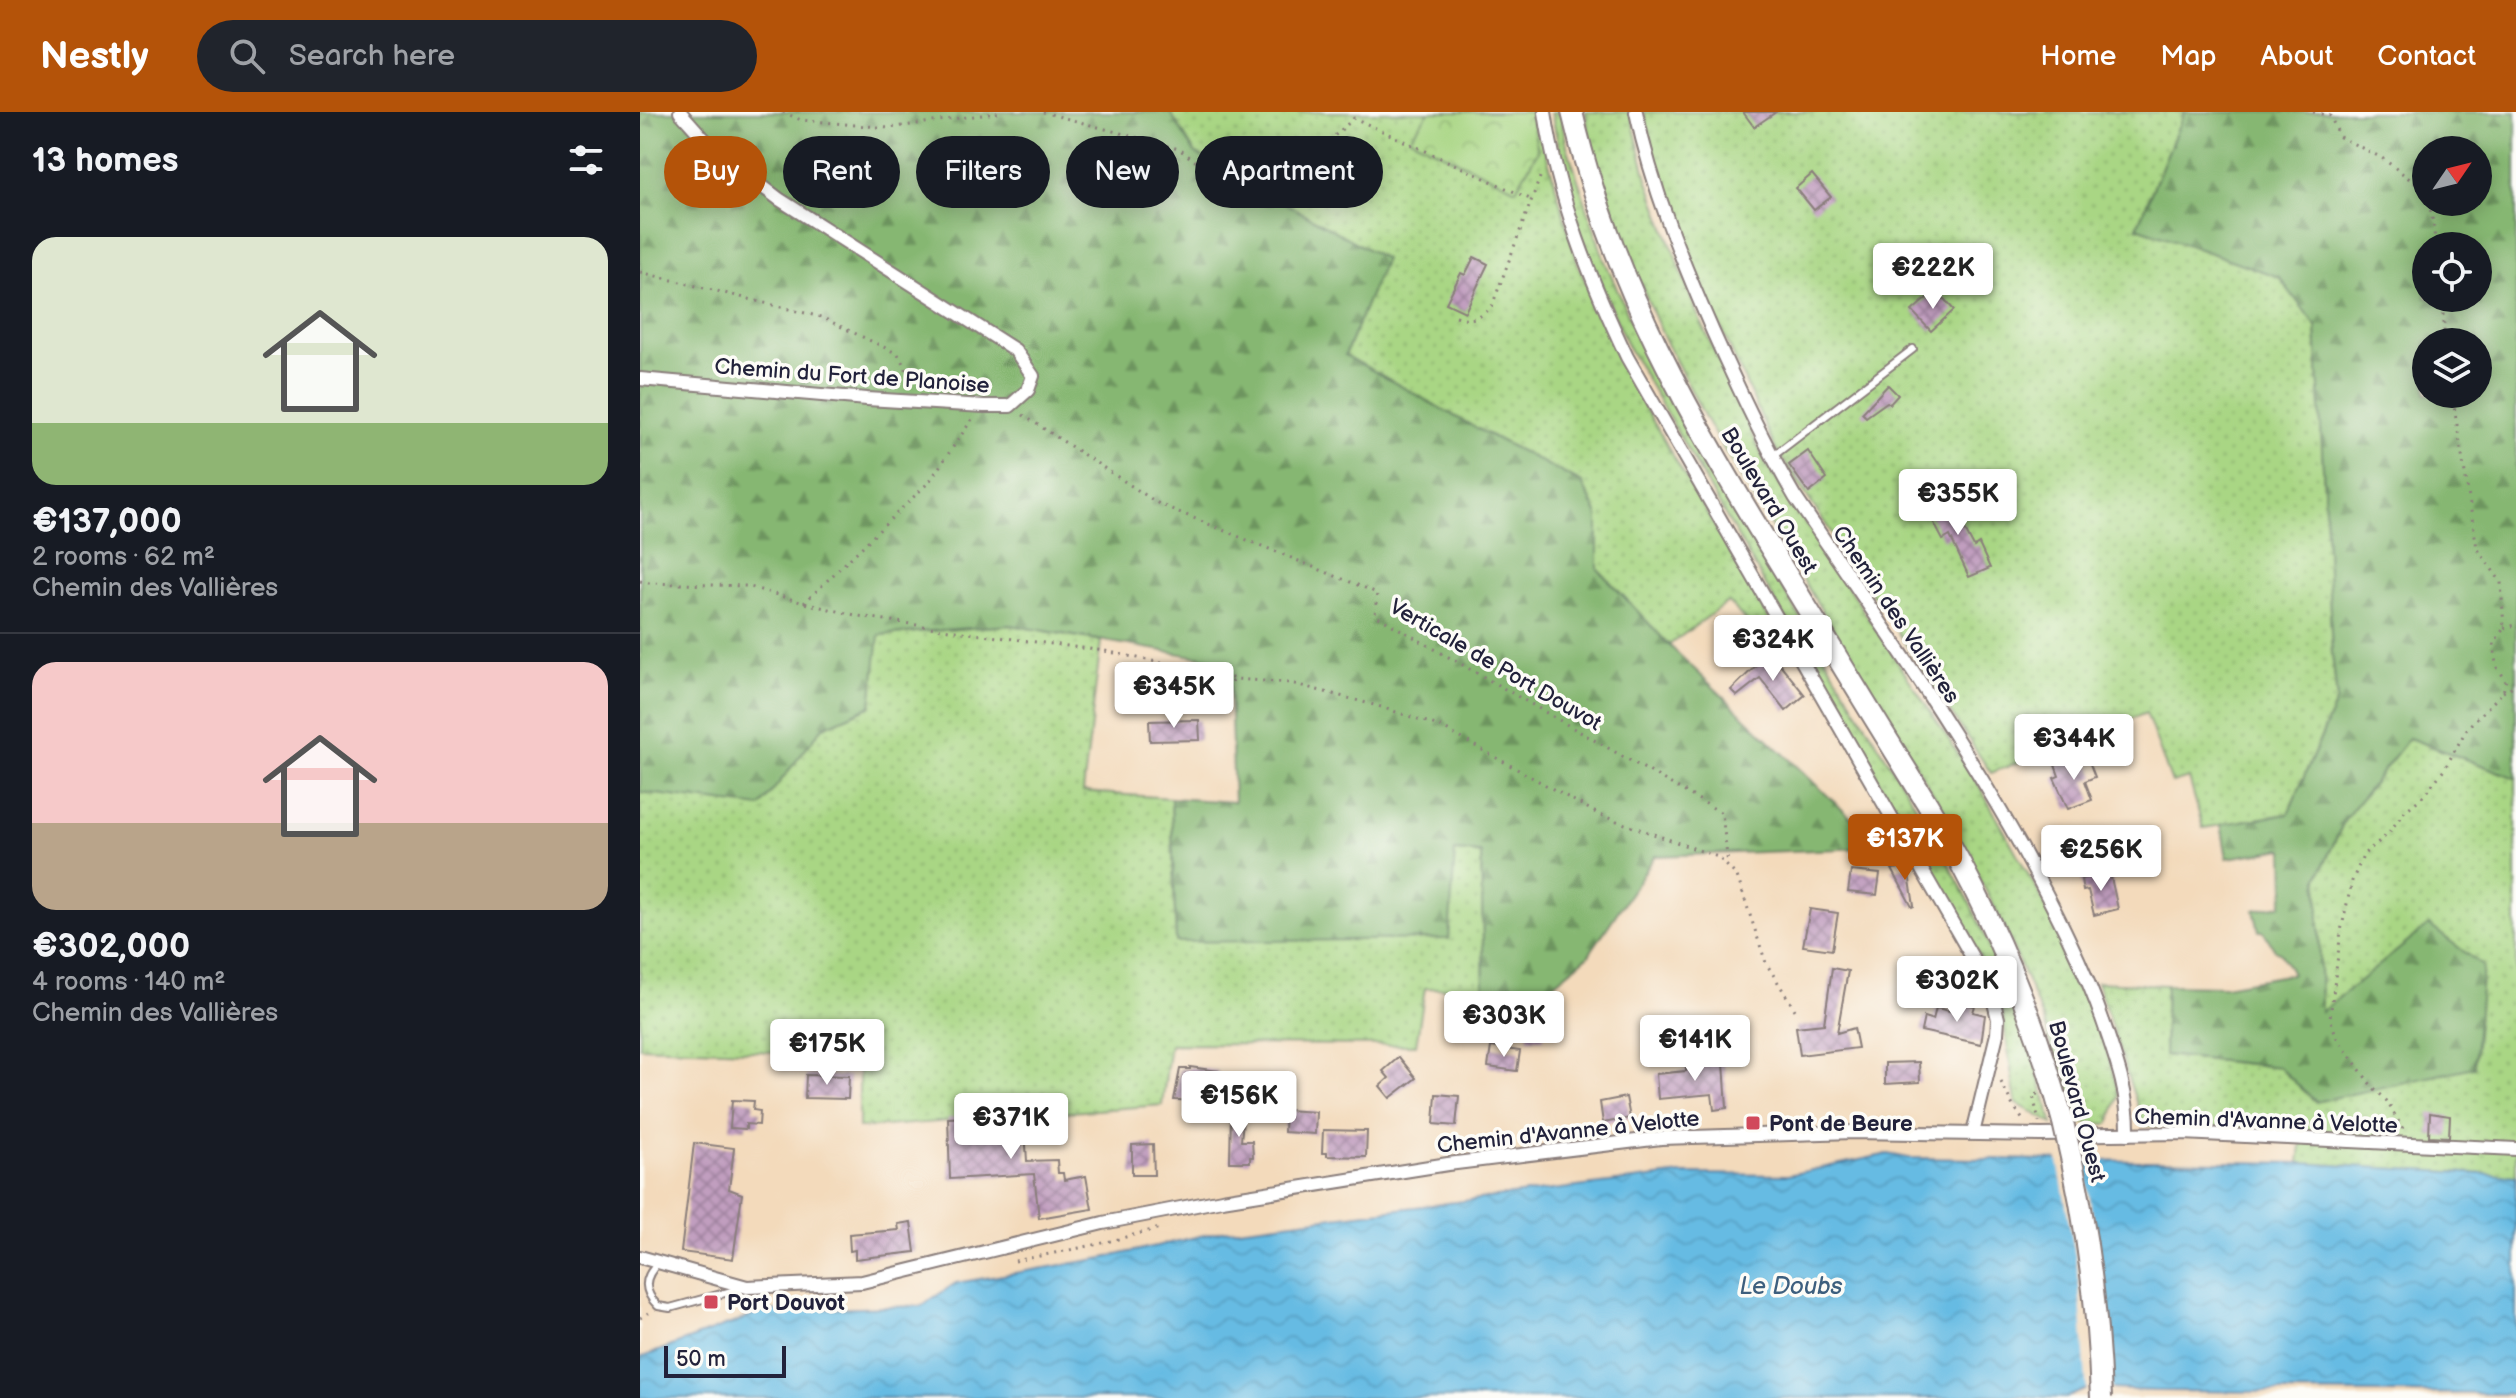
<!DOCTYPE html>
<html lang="en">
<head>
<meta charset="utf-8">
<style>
	:root { --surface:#171b24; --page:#20242c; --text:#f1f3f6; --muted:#9ea1a6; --line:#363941; --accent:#b45309 }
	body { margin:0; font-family:"Balsamiq Sans",sans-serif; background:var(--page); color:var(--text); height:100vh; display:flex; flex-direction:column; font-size:30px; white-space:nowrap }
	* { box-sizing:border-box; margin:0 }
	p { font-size:26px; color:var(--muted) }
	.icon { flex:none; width:44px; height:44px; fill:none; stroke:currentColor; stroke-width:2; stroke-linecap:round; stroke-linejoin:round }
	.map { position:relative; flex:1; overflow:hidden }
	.drawer { display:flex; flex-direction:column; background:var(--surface); width:640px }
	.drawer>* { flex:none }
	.hud { position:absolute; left:24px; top:24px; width:760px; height:72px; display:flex; gap:16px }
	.needle { width:52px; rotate:55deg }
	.fabs { position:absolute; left:1772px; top:24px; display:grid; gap:16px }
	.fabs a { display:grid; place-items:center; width:80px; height:80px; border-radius:50%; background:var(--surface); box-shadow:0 4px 20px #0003; font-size:40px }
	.scale { position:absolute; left:24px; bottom:20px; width:122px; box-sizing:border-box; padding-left:8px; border:4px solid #22223b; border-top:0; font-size:22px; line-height:28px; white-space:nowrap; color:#22223b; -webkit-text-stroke:6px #fdfcf7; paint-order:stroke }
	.price { position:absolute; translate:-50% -68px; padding:0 18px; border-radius:8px; background:#fff; color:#222; font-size:26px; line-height:52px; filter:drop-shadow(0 2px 4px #0008) }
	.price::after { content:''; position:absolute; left:50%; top:48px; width:24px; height:18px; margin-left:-12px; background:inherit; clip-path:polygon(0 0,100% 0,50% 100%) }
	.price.on { background:var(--accent); color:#fff }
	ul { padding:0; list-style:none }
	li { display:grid; align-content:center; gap:16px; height:424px; padding:0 32px }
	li+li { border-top:2px solid var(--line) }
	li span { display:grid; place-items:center; height:248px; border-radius:24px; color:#555 }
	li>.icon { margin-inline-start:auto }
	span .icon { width:144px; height:144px; fill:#fffc; stroke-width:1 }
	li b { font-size:34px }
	h2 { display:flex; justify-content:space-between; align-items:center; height:96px; padding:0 32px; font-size:34px }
	.tag { padding:0 28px; border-radius:36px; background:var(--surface); box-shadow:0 4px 20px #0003; font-size:28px; line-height:72px }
	.tag.on { background:var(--accent); color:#fff }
	header { display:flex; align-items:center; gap:48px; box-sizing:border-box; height:112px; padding:0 40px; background:var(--accent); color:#fff }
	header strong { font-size:38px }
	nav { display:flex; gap:44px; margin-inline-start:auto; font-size:28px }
	.search { width:560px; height:72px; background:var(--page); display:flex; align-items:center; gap:20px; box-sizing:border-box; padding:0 28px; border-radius:44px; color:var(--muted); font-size:30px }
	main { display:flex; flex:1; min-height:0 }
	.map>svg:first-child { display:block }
	.grass { fill:url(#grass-dots); stroke:#667c60; stroke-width:2 }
	.forest { fill:url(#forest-firs); stroke:#546c56; stroke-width:2; fill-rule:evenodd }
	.park { fill:url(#park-crowns); stroke:#667c60; stroke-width:2 }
	.water { fill:url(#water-waves); stroke:#446e8f; stroke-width:2 }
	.pier { fill:#f3dabb }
	.building { fill:url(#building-cross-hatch) }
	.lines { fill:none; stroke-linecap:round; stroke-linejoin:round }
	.service-casing { stroke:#8a7e7b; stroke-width:10 }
	.minor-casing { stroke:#8a7e7b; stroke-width:16 }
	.primary-casing { stroke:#8a7e7b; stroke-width:24 }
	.path { stroke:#8a7e7b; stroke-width:3; stroke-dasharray:2 6; stroke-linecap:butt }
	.service { stroke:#fff; stroke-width:6 }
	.minor { stroke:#fff; stroke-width:12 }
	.primary { stroke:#fff; stroke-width:20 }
	.primary-bridge-casing { stroke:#8a7e7b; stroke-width:24; stroke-linecap:butt }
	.primary-bridge { stroke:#fff; stroke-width:20 }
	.poi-dot { fill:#d1495b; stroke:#fdfcf7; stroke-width:3 }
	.labels { text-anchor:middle; stroke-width:7; stroke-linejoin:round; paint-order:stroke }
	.street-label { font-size:22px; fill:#22223b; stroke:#fdfcf7 }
	.poi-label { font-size:22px; font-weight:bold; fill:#22223b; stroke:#fdfcf7; text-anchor:start }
	.water-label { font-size:24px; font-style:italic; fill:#3d5f7e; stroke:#fdfcf7 }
</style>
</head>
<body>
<header>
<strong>Nestly</strong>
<div class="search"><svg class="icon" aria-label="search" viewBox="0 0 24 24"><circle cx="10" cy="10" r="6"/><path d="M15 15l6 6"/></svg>Search here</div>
<nav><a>Home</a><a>Map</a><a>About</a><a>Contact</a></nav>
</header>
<main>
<section class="drawer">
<h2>13 homes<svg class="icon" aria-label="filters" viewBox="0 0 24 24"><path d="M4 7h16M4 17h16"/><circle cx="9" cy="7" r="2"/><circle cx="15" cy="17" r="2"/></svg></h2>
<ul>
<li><span style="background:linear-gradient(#dfe7d0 75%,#8fb573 0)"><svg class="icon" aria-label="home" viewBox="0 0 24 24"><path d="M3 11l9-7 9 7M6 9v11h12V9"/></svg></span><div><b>€137,000</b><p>2 rooms · 62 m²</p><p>Chemin des Vallières</p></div></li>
<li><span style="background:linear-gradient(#f6c9c9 65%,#b9a48a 0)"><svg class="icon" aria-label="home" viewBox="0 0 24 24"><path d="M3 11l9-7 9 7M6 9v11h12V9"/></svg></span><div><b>€302,000</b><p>4 rooms · 140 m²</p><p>Chemin des Vallières</p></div></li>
</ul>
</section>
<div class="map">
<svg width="1876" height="1286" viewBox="0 0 1876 1286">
	<defs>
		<pattern id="grass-dots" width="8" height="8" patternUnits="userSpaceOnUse" patternTransform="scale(2)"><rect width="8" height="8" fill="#a9d684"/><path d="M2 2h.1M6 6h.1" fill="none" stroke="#91b773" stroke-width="1.8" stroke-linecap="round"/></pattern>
		<pattern id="forest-firs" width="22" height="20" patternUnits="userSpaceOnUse" patternTransform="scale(2)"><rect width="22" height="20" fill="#86b772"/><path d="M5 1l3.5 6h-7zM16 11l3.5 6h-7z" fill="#6d945f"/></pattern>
		<pattern id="park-crowns" width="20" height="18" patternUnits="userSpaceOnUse" patternTransform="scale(2)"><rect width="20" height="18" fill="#a9d684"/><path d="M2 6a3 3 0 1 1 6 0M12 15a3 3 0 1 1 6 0" fill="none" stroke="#91b773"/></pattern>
		<pattern id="water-waves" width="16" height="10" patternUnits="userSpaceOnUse" patternTransform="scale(2)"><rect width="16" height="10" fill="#66bbe3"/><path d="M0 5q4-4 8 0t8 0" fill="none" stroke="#58a0c4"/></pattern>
		<pattern id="building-cross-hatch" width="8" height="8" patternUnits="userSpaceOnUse" patternTransform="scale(2)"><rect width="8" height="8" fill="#c19ebf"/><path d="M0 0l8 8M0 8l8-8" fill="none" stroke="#9c809c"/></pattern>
	</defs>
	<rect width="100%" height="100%" fill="#fdfcf7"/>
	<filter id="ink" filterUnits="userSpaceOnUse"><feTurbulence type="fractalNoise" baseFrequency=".0125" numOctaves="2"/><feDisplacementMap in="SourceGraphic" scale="16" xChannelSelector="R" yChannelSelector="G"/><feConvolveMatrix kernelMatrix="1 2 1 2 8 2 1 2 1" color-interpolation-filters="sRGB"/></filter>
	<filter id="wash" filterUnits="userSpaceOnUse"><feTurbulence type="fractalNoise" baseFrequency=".006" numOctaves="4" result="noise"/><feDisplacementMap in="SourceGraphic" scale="32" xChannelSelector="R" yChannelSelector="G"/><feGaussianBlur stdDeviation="1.8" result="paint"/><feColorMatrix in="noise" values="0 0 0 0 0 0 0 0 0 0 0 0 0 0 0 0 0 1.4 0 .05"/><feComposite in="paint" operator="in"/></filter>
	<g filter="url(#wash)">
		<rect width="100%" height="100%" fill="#f3dabb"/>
		<g class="grass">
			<path d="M 530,0 L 899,0 L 905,37 L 939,156 L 1004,294 L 1141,528 L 1133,537 L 1088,490 L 1029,533 L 958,457 L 958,403 L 942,371 L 836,316 L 705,243 L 744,147 L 555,41 Z"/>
			<path d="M 911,0 L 920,0 L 927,34 L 964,147 L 1000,230 L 1051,327 L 1288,714 L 1331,793 L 1381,905 L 1413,1012 L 1376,991 L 1360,884 L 1334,834 L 987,233 L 939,120 Z"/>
			<path d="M 945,0 L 990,0 L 1007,67 L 1056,199 L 1125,350 L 1337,670 L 1421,821 L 1466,936 L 1479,983 L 1469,1012 L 1432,1011 L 1404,909 L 1363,812 L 1311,711 L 1069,313 L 1024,226 L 985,136 L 951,31 Z"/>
			<path d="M 1004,0 L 1549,0 L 1544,2 L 1497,115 L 1639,165 L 1676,214 L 1692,540 L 1697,588 L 1648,702 L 1563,716 L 1549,666 L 1532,671 L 1506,601 L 1351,661 L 1135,336 L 1043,131 L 1013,38 Z"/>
			<path d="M 370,513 L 461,529 L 443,680 L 531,686 L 536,830 L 815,738 L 841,742 L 844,877 L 785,876 L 776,933 L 530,932 L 522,993 L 219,1016 L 219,943 L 0,935 L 0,680 L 120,694 L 183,615 L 231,594 L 238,523 Z"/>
			<path d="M 1769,626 L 1876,666 L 1876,1064 L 1659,1051 L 1663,1016 L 1504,1014 L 1457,870 L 1526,873 L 1524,943 L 1639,955 L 1676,990 L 1681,901 L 1678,765 L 1705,707 Z"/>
		</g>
		<g class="forest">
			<path d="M 0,0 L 530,0 L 555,41 L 745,147 L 705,243 L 836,316 L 942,371 L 958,403 L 958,457 L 1029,533 L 1227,721 L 1228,736 L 1015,744 L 948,844 L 906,878 L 844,877 L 841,741 L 815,739 L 809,827 L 536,830 L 531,686 L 594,690 L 589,550 L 370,513 L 239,523 L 231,594 L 183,615 L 120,695 L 0,680 Z"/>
			<path d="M 1549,0 L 1876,0 L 1876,666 L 1769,626 L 1705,707 L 1678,765 L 1681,900 L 1789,813 L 1843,854 L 1834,955 L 1676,990 L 1639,955 L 1524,943 L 1526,873 L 1585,874 L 1652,862 L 1640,840 L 1636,839 L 1623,819 L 1619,819 L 1614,798 L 1641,793 L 1645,778 L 1644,737 L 1587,746 L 1581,712 L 1648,702 L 1697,588 L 1692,540 L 1676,214 L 1639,165 L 1497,115 L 1544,1 ZM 1786,38 L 1838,38 L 1838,90 L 1786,90 ZM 1786,134 L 1838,134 L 1838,186 L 1786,186 ZM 1786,230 L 1838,230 L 1838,282 L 1786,282 Z"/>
		</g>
		<path class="park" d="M 789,0 L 890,0 L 898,39 L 876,77 L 770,26 Z"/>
		<path class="water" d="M 1248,1042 L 1268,1046 L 1659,1051 L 1876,1064 L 1876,1282 L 1515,1279 L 1449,1276 L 1426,1286 L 1345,1283 L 1314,1286 L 1033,1286 L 1019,1281 L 1015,1286 L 0,1286 L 0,1246 L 125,1199 L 281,1194 L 316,1171 L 464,1146 L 582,1119 L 1042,1062 L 1148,1063 Z"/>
		<path class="pier" d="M 1417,1044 L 1441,1044 L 1445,1058 L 1463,1164 L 1472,1281 L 1447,1281 L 1438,1160 Z"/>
		<g id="blocks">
			<g class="building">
				<path d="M 1103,0 L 1136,0 L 1114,15 Z"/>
				<path d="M 1172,62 L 1191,85 L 1174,98 L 1156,76 Z"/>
				<path d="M 834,145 L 848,152 L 825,200 L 806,191 L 821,161 L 825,163 Z"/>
				<path d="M 1296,178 L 1314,198 L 1291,219 L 1272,199 Z"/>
				<path d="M 1248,273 L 1258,283 L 1250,292 L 1247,290 L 1226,305 L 1222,301 Z"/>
				<path d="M 1168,339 L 1187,367 L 1169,381 L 1149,353 Z"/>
				<path d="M 1308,385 L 1334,435 L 1339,432 L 1350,456 L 1329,465 L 1310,424 L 1303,428 L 1286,396 Z"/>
				<path d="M 1125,545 L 1134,555 L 1140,552 L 1165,583 L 1146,599 L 1120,566 L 1097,584 L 1091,578 Z"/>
				<path d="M 559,608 L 560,628 L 510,629 L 509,609 Z"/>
				<path d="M 1436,646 L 1438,651 L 1448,647 L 1455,665 L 1445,669 L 1452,688 L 1428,697 L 1414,666 L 1419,664 L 1415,653 Z"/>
				<path d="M 1268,755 L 1274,794 L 1272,795 L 1252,757 Z"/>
				<path d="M 1211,759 L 1240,762 L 1237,783 L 1208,780 Z"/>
				<path d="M 1470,761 L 1478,797 L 1454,803 L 1448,778 L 1443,779 L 1441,767 Z"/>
				<path d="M 1170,797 L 1198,801 L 1192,838 L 1163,834 Z"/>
				<path d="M 1192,856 L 1208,859 L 1197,921 L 1214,916 L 1218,936 L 1160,943 L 1156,915 L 1184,912 Z"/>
				<path d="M 1317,890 L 1335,894 L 1333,900 L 1345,903 L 1341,932 L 1281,919 L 1284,905 L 1293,908 L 1296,896 L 1315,900 Z"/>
				<path d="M 902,896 L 904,927 L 888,927 L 886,897 Z"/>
				<path d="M 851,935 L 880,939 L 877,959 L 848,955 Z"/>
				<path d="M 759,945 L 776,966 L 750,986 L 740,974 L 749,966 L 743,959 Z"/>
				<path d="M 1279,950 L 1280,970 L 1245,972 L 1245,951 Z"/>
				<path d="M 1071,951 L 1084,951 L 1087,996 L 1074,998 L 1072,982 L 1018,987 L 1016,962 L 1046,959 L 1046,954 Z"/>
				<path d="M 550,955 L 578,959 L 581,989 L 534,988 L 540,957 L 550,957 Z"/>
				<path d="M 166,963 L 209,964 L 208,987 L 165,986 Z"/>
				<path d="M 796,982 L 819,984 L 816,1014 L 794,1012 Z"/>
				<path d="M 986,985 L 990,1006 L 963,1011 L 960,990 Z"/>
				<path d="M 92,988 L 114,989 L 113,998 L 120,999 L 119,1013 L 106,1012 L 106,1017 L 90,1016 Z"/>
				<path d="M 591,997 L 604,998 L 601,1029 L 612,1029 L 613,1045 L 610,1045 L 610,1050 L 590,1050 Z"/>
				<path d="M 645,998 L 676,1000 L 675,1022 L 644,1020 Z"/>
				<path d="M 1790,1001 L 1810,1004 L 1809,1025 L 1789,1024 Z"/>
				<path d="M 384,1002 L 387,1049 L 417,1048 L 418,1061 L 423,1061 L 424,1068 L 446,1064 L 452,1097 L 399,1106 L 394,1062 L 310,1067 L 308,1006 Z"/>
				<path d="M 683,1018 L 727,1019 L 726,1045 L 687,1044 L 687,1041 L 682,1041 Z"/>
				<path d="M 54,1031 L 94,1036 L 89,1077 L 102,1082 L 93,1147 L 41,1140 Z"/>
				<path d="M 513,1032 L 514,1063 L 492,1063 L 492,1033 Z"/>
				<path d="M 271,1110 L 275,1140 L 215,1147 L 215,1138 L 210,1139 L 209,1122 L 259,1118 L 258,1112 Z"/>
			</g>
		</g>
	</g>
	<g filter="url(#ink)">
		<use href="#blocks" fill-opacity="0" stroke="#8a7e7b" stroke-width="2"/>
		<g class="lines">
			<g class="service-casing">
				<g id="service">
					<path d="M 1133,344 L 1273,237"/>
					<path d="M 19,1150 C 3,1166 3,1179 18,1194 L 30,1196 L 103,1176"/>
				</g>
			</g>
			<g class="minor-casing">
				<g id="minor">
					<path d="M 905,0 C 918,87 950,167 987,245 L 1351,878 L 1358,907 L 1357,922 L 1333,1021"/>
					<path d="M 996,0 C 1012,76 1042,149 1073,220 C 1098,276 1124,332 1155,385 C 1234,501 1315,616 1383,738 C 1414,796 1444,853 1465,915 C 1477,950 1489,984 1488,1022"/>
					<path d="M 0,267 L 227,287 L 344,294 L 370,294 L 388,278 L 393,264 L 375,238 L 139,87 L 73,37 L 40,0"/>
					<path d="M 0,1145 L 107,1175 L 222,1170 L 463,1111 L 582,1088 L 808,1052 L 1021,1026 L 1213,1020 L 1401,1023 L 1543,1021 L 1876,1037"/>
				</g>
			</g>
			<g class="primary-casing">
				<path id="primary" d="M 932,0 C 971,169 1052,309 1142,455 C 1190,534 1239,614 1288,693 C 1347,793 1393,897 1423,1010"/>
			</g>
			<g class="path">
				<path d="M 143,0 L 161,8 L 249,16 L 363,0"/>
				<path d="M 403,0 L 539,37 L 617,95 L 714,6 L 892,88"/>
				<path d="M 1673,0 L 1690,4 L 1700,25 L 1742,46 L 1775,71 L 1786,85"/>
				<path d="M 1789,90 L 1794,116 L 1795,134"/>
				<path d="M 0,160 L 181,205 L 258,242 L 266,257 L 244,274"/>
				<path d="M 1800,186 L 1804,208 L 1804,230"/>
				<path d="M 816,204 C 832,209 841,207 852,194 L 902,60"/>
				<path d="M 383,303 L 519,392 L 737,481 L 735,503 L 1082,701 L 1088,753"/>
				<path d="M 0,469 L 9,471 L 107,474 L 164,491 L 219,504 L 335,522 L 465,539 L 596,567 L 651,571 L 738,594 L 799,614 L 960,703 L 1078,745 L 1097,764 L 1126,851 L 1157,901"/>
				<path d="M 164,491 L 289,370 L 333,306"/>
				<path d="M 1864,516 L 1876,513"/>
				<path d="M 1863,580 L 1876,572"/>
				<path d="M 542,598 L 566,586 L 596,567"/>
				<path d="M 1361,970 L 1373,994 L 1383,1008"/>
				<path d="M 1398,982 L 1393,983 L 1399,1010"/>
				<path d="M 1763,1017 L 1746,988 L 1731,973 L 1697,926 L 1690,906 L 1701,819 L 1712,769 L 1724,742 L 1748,722 L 1764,700 L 1782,685 L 1804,658 L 1828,615 L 1863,580 L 1866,568 L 1856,554 L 1854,531 L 1864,516 L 1861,470 L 1837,436 L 1812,282"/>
				<path d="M 375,1149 L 459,1132 L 520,1116"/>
				<path d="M 0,1206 L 8,1201"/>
			</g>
			<use href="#service" class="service"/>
			<use href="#minor" class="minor"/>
			<use href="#primary" class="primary"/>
			<g class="primary-bridge-casing">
				<path id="primary-bridge" d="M 1423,1010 C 1445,1101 1458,1192 1461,1286"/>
			</g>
			<use href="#primary-bridge" class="primary-bridge"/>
		</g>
	</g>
	<g class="poi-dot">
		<rect x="1105" y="1003" width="16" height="16" rx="4"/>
		<rect x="63" y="1182" width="16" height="16" rx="4"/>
	</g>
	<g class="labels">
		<g class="street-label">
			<text transform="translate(212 263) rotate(4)" y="8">Chemin du Fort de Planoise</text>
			<text transform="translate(1130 388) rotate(59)" y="8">Boulevard Ouest</text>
			<text transform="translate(1257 502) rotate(56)" y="8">Chemin des Vallières</text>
			<text transform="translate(856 552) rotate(30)" y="8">Verticale de Port Douvot</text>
			<text transform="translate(1438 989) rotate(75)" y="8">Boulevard Ouest</text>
			<text transform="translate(1626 1008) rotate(2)" y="8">Chemin d'Avanne à Velotte</text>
			<text transform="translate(928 1019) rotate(-6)" y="8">Chemin d'Avanne à Velotte</text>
		</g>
		<g class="poi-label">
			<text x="1129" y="1019">Pont de Beure</text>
			<text x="87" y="1198">Port Douvot</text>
		</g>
		<g class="water-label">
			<text x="1151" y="1182">Le Doubs</text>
		</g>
	</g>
</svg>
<div class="fabs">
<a><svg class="needle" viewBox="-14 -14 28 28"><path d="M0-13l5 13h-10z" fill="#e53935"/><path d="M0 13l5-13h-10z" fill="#9ea1a6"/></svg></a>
<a><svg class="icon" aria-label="locate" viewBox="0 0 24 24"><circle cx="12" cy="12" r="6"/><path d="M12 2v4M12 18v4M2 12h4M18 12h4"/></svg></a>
<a><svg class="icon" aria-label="layers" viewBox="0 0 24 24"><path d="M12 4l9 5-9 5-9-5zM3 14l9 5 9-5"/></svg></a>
</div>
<div class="scale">50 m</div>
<b class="price" style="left:1293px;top:199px">€222K</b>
<b class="price" style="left:1318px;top:425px">€355K</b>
<b class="price" style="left:1133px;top:571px">€324K</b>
<b class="price" style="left:534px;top:618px">€345K</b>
<b class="price" style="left:1434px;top:670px">€344K</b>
<b class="price on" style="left:1265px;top:770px">€137K</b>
<b class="price" style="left:1461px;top:781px">€256K</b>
<b class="price" style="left:1317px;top:912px">€302K</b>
<b class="price" style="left:864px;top:947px">€303K</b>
<b class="price" style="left:1055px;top:971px">€141K</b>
<b class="price" style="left:187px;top:975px">€175K</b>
<b class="price" style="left:599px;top:1027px">€156K</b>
<b class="price" style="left:371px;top:1049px">€371K</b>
<div class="hud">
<a class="tag on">Buy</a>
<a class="tag">Rent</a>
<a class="tag">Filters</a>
<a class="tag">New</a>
<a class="tag">Apartment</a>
</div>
</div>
</main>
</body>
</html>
